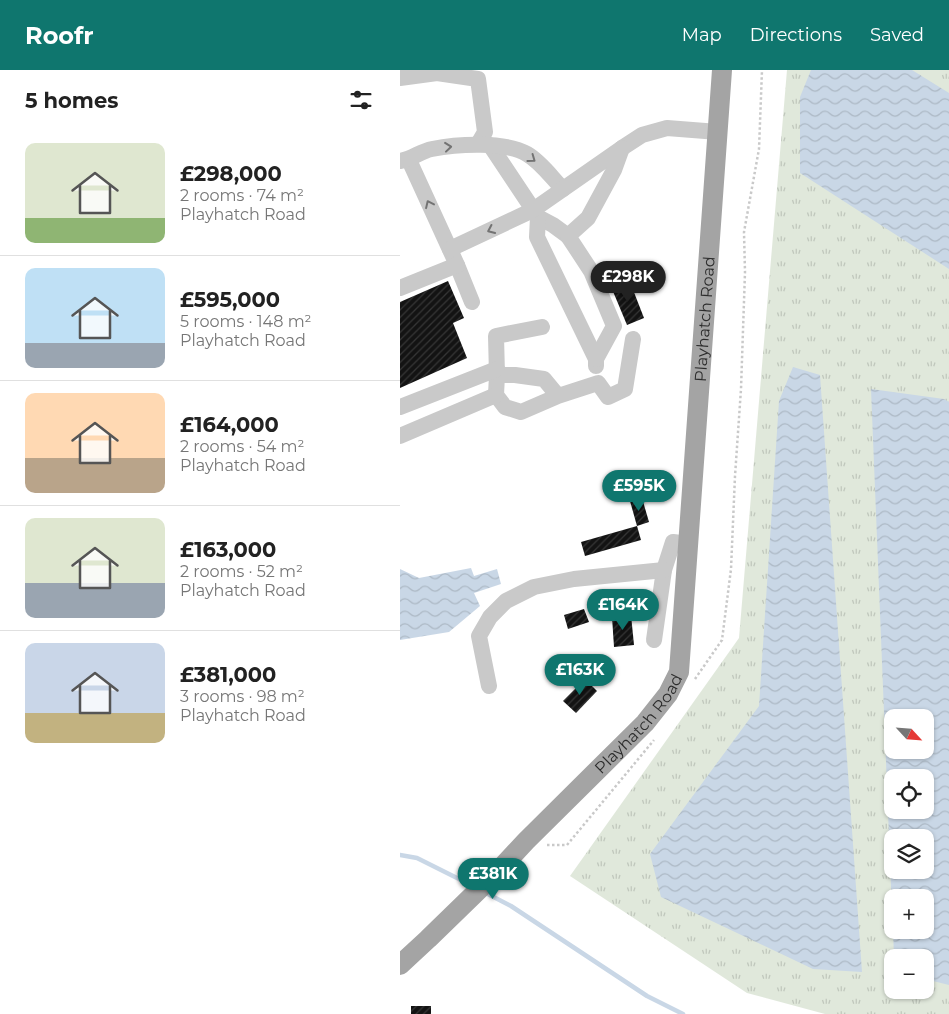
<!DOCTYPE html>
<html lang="en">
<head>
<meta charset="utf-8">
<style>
	:root { --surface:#fff; --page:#f2f2f2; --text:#222; --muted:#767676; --line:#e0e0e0; --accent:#0f766e }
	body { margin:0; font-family:Montserrat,sans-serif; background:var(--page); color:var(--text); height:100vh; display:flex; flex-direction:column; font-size:19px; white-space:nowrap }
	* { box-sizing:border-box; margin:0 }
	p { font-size:16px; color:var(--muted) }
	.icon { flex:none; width:28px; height:28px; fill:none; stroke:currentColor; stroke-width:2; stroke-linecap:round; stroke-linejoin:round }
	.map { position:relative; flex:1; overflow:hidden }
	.side { display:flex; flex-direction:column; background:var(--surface); width:400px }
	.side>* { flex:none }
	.needle { width:32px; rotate:116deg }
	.tools { position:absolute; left:484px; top:639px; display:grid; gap:10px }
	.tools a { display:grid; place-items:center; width:50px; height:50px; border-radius:10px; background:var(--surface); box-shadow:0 1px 4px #0004; font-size:25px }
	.price { position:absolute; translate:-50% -42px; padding:0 11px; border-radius:18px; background:var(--accent); color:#fff; font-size:16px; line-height:32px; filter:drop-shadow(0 1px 2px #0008) }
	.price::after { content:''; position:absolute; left:50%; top:30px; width:15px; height:11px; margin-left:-8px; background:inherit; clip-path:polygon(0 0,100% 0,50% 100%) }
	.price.current { background:#222; color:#fff }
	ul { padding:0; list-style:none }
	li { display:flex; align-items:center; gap:15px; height:125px; padding:0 25px }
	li+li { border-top:1px solid var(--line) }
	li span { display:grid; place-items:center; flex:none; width:140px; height:100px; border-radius:10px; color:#555 }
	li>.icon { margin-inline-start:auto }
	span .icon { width:60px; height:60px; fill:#fffc; stroke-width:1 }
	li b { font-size:21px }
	h2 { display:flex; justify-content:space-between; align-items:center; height:60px; padding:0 25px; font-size:21px }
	header { display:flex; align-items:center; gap:30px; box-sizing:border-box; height:70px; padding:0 25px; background:var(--accent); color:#fff }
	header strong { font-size:24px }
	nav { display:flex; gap:28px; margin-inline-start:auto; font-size:18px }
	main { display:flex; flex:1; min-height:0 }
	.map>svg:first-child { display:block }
	.grass { fill:url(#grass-tufts); fill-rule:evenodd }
	.water { fill:url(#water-waves); fill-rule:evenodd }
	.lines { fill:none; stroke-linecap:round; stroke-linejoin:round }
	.stream { stroke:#c9d7e6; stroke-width:4.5 }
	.building { fill:url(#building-hatch) }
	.path { stroke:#c9c9c9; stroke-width:2.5; stroke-dasharray:2.5 2.5; stroke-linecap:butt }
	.minor { stroke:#c9c9c9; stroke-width:16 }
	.major { stroke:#a4a4a4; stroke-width:20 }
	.oneway { stroke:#737373 }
	.labels { text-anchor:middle; stroke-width:5; stroke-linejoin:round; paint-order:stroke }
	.street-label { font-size:16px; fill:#2c2c2c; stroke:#fff }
</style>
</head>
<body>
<header>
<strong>Roofr</strong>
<nav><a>Map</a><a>Directions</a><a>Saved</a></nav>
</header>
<main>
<section class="side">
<h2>5 homes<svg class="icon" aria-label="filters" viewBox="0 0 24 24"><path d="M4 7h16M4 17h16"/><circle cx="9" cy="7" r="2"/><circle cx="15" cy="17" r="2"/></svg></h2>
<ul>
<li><span style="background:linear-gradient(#dfe7d0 75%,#8fb573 0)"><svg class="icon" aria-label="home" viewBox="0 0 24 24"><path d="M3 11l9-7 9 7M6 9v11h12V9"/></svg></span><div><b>£298,000</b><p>2 rooms · 74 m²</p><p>Playhatch Road</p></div></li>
<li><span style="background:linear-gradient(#bfe0f5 75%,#9aa5b1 0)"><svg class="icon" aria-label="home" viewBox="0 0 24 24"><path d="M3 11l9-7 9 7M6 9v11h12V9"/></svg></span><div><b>£595,000</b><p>5 rooms · 148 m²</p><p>Playhatch Road</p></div></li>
<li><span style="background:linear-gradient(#ffd9b3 65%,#b9a48a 0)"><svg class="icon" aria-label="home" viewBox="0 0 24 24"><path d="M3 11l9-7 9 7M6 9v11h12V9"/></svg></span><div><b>£164,000</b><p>2 rooms · 54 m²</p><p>Playhatch Road</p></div></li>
<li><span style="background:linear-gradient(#dfe7d0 65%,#9aa5b1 0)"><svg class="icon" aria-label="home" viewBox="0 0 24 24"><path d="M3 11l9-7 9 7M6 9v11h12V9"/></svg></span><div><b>£163,000</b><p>2 rooms · 52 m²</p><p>Playhatch Road</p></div></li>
<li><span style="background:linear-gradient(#c9d6e8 70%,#c2b280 0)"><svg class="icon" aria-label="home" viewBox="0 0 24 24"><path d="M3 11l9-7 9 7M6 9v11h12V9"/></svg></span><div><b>£381,000</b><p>3 rooms · 98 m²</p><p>Playhatch Road</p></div></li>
</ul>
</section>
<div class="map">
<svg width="549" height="944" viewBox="0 0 549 944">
	<defs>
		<pattern id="grass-tufts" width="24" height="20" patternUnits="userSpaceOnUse" patternTransform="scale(1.25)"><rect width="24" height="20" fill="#e0e8db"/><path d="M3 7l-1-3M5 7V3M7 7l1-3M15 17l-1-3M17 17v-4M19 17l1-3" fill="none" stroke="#c0c7bc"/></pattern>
		<pattern id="water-waves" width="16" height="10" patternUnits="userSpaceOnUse" patternTransform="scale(1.25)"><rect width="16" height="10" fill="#c9d7e6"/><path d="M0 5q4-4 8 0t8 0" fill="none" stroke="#adb9c5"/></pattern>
		<pattern id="building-hatch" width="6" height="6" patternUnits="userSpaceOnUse" patternTransform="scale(1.25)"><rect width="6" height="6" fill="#131313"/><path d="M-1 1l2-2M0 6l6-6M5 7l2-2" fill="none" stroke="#363636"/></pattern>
	</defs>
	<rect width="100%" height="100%" fill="#fff"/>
	<path class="grass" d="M 387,0 L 549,0 L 549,944 L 425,944 L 347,923 L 170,806 L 339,568 ZM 492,648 L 525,648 L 525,680 L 492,680 ZM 492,708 L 525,708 L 525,740 L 492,740 ZM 492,768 L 525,768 L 525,800 L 492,800 ZM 492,828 L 525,828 L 525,860 L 492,860 ZM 492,888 L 525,888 L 525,920 L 492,920 Z"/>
	<g class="water">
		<path d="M 411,0 L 512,0 L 549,23 L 549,199 L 400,103 L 400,27 Z"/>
		<path d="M 393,297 L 420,305 L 462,902 L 413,899 L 261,827 L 250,784 L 359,636 L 379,331 Z"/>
		<path d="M 471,319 L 544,329 L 549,332 L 549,915 L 525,909 L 525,888 L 494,887 L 493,860 L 525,860 L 525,828 L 492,828 L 492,841 ZM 492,648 L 525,648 L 525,680 L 492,680 ZM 492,708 L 525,708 L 525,740 L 492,740 ZM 492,768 L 525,768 L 525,800 L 492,800 Z"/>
		<path d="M 71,498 L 74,506 L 97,499 L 101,514 L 74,523 L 80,536 L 49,562 L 0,570 L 0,499 L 19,508 Z"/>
	</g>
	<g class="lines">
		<g class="stream">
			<path d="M 0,785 L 17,788 L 75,817"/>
			<path d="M 84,822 L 111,836 L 247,926 L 283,944"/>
		</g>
	</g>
	<g class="building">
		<path d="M 48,211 L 64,248 L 53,253 L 67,288 L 0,318 L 0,232 Z"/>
		<path d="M 230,212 L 244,248 L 227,255 L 212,219 Z"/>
		<path d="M 242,428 L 249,452 L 237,456 L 230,431 Z"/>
		<path d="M 237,456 L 241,470 L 185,486 L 181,472 Z"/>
		<path d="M 184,539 L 189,552 L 168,559 L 164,545 Z"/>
		<path d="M 231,545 L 234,575 L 214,577 L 212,547 Z"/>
		<path d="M 185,609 L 197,621 L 176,643 L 163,631 Z"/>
		<rect x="11" y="936" width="20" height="8"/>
	</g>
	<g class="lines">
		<g class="path">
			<path d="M 295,609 L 322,570 L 331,499 L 335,406 L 341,319 L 345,202 L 344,162 L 359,79 L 362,0"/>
			<path d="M 147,775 L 167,775 L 254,670"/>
		</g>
		<g class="minor">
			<path d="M 0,8 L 37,3 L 78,9 L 85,62 L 78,74"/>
			<path d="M 90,75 L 138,147 L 153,155 L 168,166"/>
			<path d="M 9,90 L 57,195 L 72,232"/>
			<path d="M 0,91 C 12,89 21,81 32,79 C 57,74 105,71 127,84 C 141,92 152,108 163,119"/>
			<path d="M 138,147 L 137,167 L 196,289 L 196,296"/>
			<path d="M 50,179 L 133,140 L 222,78 L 242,65 L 267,58 L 318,62"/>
			<path d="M 0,218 L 57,195"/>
			<path d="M 196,289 L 214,256 L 191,201 L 168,166 L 188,148 L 214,100 L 222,78"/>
			<path d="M 97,305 L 96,266 L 142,257"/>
			<path d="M 158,326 L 144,309 L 115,305 L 97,305 L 96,325 L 105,337 L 121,342 L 158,326 L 198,313 L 208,327 L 225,319 L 233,269"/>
			<path d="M 0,337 L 97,299"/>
			<path d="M 0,366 L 96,325"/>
			<path d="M 254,570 L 264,500 L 273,472 L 289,474"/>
			<path d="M 89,616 L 79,566 L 90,547 L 106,531 L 134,517 L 174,509 L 264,500"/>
		</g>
		<path class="major" id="s1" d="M 0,895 L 28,869 L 99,800 L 126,771 L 245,653 L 268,624 L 279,602 L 322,0"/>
	</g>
	<defs><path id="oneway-chevron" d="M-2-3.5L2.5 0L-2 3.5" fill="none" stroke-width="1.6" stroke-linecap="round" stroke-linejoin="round" transform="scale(1.25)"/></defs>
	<g class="oneway">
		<use href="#oneway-chevron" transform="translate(48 77) rotate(-6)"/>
		<use href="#oneway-chevron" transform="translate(132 89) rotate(36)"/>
		<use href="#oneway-chevron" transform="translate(29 134) rotate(-115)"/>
		<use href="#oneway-chevron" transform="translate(91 160) rotate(155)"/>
	</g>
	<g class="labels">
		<g class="street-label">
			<text dy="6" stroke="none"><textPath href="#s1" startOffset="760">Playhatch Road</textPath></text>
			<text dy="6" stroke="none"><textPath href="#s1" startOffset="340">Playhatch Road</textPath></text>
		</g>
	</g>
</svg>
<div class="tools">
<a><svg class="needle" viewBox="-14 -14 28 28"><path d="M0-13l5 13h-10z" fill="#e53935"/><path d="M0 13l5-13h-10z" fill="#767676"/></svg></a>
<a><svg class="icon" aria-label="locate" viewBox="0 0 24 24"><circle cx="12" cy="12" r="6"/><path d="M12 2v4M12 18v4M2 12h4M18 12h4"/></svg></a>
<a><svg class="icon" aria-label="layers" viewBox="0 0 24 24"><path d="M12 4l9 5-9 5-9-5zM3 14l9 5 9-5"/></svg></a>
<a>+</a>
<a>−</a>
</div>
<b class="price current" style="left:228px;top:233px">£298K</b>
<b class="price" style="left:239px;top:442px">£595K</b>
<b class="price" style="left:223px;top:561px">£164K</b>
<b class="price" style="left:180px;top:626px">£163K</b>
<b class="price" style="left:93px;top:830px">£381K</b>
</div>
</main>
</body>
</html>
